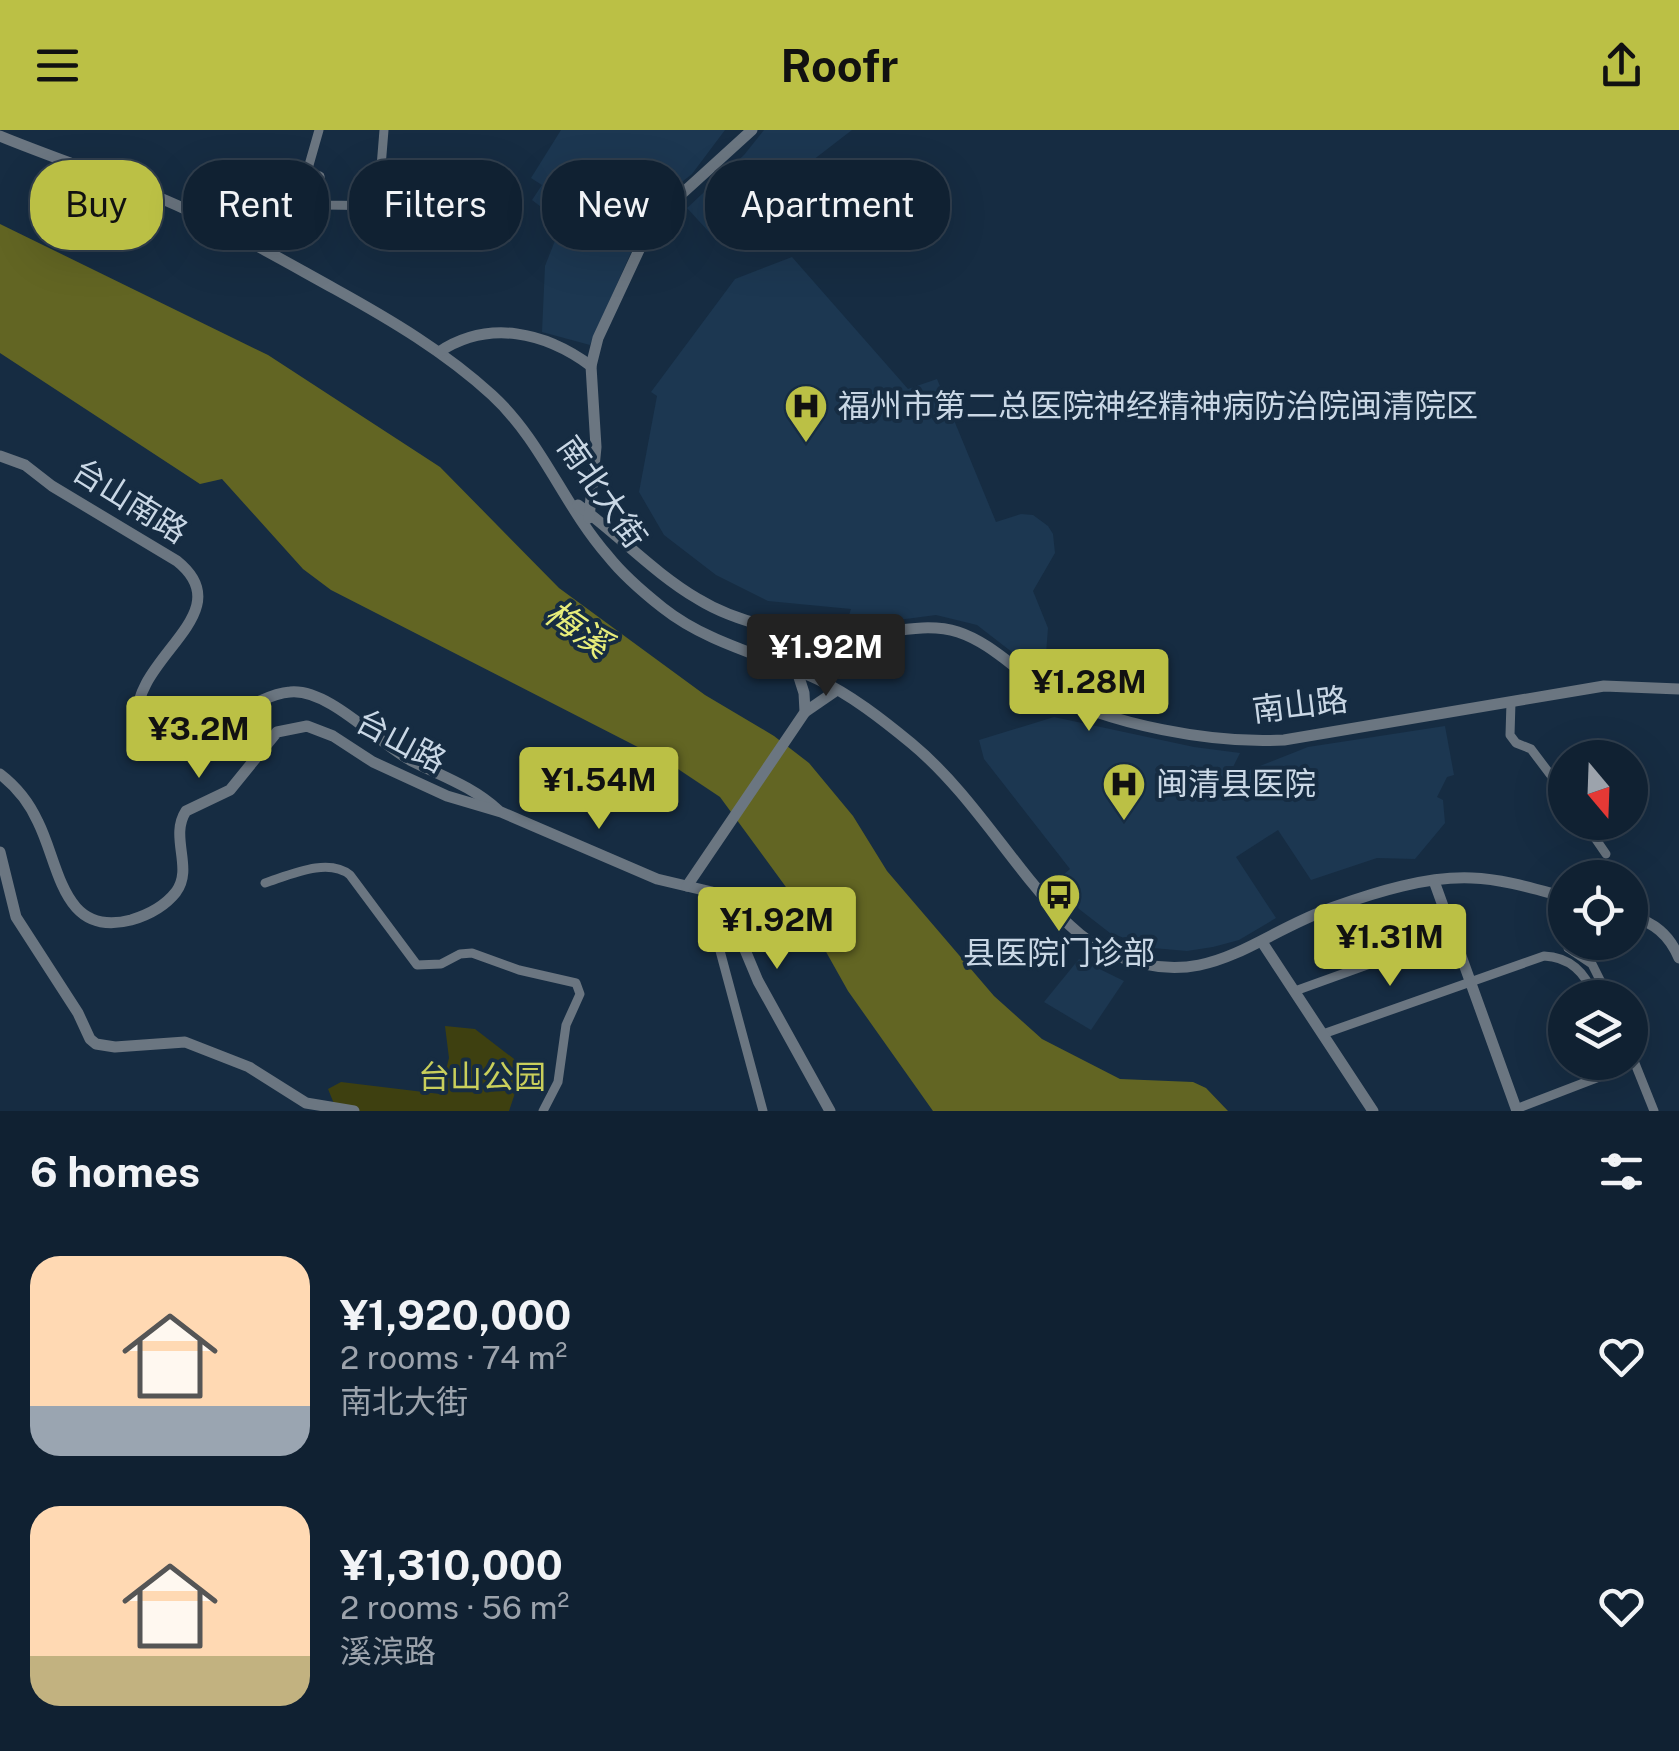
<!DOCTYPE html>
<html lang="en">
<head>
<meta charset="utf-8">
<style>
	:root { --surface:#102132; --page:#1e2e3e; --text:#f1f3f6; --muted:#9ca3ac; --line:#303e4d; --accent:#bbc045 }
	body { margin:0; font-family:"Public Sans","Noto Sans SC",sans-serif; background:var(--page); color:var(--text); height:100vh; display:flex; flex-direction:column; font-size:38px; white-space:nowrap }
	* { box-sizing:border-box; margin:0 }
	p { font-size:32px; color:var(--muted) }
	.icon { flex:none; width:55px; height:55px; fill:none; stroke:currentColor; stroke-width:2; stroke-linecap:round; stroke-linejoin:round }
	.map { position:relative; height:981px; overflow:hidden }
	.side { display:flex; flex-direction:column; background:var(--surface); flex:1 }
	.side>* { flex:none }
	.top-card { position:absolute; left:30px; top:30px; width:1000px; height:90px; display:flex; gap:20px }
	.needle { width:65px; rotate:161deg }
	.buttons { position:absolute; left:1548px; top:610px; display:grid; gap:20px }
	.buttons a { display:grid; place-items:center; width:100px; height:100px; border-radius:50%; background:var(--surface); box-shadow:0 10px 40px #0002,0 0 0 2px var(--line); font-size:50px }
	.price { position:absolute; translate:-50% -85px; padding:0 22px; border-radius:10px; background:var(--accent); color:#111; font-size:32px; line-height:65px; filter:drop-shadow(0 2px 5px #0008) }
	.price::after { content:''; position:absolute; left:50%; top:60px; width:30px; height:22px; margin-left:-15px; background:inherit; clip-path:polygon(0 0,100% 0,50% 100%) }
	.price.selected { background:#222; color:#fff }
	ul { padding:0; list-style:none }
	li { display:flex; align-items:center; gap:30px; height:250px; padding:0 30px }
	li span { display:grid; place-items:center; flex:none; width:280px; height:200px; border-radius:30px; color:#555 }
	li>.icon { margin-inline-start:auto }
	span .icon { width:120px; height:120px; fill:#fffc; stroke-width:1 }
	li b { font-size:42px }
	h2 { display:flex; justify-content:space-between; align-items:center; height:120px; padding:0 30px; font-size:42px }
	.pill { padding:0 35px; border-radius:40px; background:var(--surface); box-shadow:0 10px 40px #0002,0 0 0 2px var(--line); font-size:35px; line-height:90px }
	.pill.selected { background:var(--accent); color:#111 }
	header { display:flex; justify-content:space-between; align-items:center; height:130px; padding:0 30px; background:var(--accent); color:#111; font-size:45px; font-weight:700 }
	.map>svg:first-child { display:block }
	.built { fill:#1c3751 }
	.green { fill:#3e4010 }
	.forest { fill:#626523 }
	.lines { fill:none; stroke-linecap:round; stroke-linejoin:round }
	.minor { stroke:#6b7681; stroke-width:9 }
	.tertiary { stroke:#6b7681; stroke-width:11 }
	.labels { text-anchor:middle; stroke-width:8; stroke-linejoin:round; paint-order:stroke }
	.poi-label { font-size:32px; fill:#c9d7e5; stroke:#162c42; text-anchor:start }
	.street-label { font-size:32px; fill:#c9d7e5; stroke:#162c42 }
	.park-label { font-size:32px; fill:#c9cf5b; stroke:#162c42 }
	.water-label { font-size:35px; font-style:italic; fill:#e7ed7a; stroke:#162c42 }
</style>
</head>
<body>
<header><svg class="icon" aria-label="menu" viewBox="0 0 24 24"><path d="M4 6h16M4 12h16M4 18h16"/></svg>Roofr<svg class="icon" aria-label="share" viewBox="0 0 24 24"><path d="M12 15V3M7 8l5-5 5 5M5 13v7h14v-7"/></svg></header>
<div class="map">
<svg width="1679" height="981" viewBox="0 0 1679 981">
	<rect width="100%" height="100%" fill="#162c42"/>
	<g class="built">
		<path d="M 561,0 L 725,0 L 692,44 L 659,70 L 648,84 L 590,215 L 542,202 L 545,136 L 562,93 L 532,70 L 542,55 L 531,48 Z"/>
		<path d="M 764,0 L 852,0 L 804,37 L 770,52 L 757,65 L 753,61 L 709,102 L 687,78 L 744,25 Z"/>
		<path d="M 792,127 L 908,259 L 937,249 L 996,392 L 1021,384 L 1033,385 L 1048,396 L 1053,404 L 1055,423 L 1033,461 L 1048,498 L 1045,537 L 1057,557 L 977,495 L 936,485 L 845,497 L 851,479 L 768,471 L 716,445 L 664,405 L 639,362 L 657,266 L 651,262 L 735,149 Z"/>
		<path d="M 1054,587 L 1194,617 L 1240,623 L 1227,649 L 1308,617 L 1445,596 L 1454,645 L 1447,647 L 1437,667 L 1443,670 L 1445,693 L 1415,729 L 1377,728 L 1311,750 L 1278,700 L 1236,727 L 1276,788 L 1239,810 L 1213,817 L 1187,821 L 1153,818 L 1110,803 L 1079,779 L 1055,752 L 1070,739 L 984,629 L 979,610 Z"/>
		<path d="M 1079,829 L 1124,851 L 1091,900 L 1044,872 Z"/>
	</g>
	<path class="green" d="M 445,896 L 475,899 L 531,942 L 515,963 L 509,981 L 337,981 L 328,959 L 341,952 L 440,964 L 449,928 Z"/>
	<path class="forest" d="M 0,94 L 268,225 L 440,337 L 559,458 L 705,565 L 774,606 L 809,633 L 853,686 L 887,741 L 994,866 L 1042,909 L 1120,949 L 1193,952 L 1206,958 L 1228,981 L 933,981 L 848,861 L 825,820 L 818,814 L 821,808 L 817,793 L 802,779 L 720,667 L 669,633 L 331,460 L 303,439 L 222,349 L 200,354 L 0,223 Z"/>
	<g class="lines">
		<g class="minor">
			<path d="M 319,0 L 307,42 L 320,46 L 323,75 L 395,76 L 435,109 L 478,90"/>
			<path d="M 378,74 L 384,0"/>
			<path d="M 1511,572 L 1510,605 L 1516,613 L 1531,619 L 1565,664"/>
			<path d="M 1584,692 L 1606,724"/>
			<path d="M 265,753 C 290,745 328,727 350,745 L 417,835 L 441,834 L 460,824 L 472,823 L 519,840 L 576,853 L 580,864 L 566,895 L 558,952 L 543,981"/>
			<path d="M 718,770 L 716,797 L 719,817 L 763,981"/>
			<path d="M 1568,818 L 1592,834 L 1609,868"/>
			<path d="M 1295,861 L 1453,804"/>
			<path d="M 1323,904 L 1544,826 C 1570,827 1586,843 1595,868"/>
			<path d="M 1630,921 L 1654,981"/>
			<path d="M 1516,979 L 1620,939 L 1618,932"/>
		</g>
		<g class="tertiary">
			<path d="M 0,6 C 61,31 125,51 185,79 C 236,103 286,132 335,159 C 391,190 445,222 492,265 C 542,311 564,376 608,426 C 623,445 644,463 663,478 C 707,513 766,526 817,549 C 850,564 883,590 911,613 C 957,651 992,703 1029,749 C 1053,778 1076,809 1112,824 C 1208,864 1251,806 1334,777 C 1376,762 1427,746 1472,748 C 1503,749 1535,759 1565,767"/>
			<path d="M 439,222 C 489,189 545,202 591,236"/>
			<path d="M 0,326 L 25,335 L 52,356 L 177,431 C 243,484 131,527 137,592 C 147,610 165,614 184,610 C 215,600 259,564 290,562 C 328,558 377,612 410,630 C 441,646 472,656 498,680"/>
			<path d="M 578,375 C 619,405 655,444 698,469 C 737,493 792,504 837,506 C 876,508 920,490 958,502 C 992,513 1018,543 1048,560 C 1107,595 1215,614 1284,610 L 1604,556 L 1679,559"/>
			<path d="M 589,388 L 596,317 L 591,236 L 598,208 L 653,90 L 752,0"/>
			<path d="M 805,582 L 837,560"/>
			<path d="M 0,644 C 17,657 29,672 38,692 C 60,736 62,808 131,790 C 148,785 165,776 176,762 C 194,738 169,707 186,681 L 230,660 L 277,602 L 307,596 L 333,606 L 373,632 L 447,666 L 501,682 L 657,749 L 712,762 L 730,784 L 758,851 L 830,981"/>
			<path d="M 0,722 L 16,787 L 78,883 L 90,909 L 96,914 L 115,917 L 185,912 L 249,937 L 306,973 L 354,981"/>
			<path d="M 1434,751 L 1517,981"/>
			<path d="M 687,756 L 805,582 L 804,563 L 797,541"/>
			<path d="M 1630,785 C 1654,793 1669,804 1679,828"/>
			<path d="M 1262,812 L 1373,981"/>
		</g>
	</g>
	<defs>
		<g id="hospital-pin" transform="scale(2.25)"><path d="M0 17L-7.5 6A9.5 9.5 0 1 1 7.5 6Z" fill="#bbc045" stroke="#162c42"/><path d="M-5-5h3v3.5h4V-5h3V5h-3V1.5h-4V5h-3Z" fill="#111"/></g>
		<g id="bus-pin" transform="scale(2.25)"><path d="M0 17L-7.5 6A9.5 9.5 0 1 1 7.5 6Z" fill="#bbc045" stroke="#162c42"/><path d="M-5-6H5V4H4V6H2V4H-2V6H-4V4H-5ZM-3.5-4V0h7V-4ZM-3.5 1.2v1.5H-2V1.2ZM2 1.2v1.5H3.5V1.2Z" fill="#111"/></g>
	</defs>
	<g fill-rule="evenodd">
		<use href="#hospital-pin" x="806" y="276"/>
		<use href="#hospital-pin" x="1124" y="654"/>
		<use href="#bus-pin" x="1059" y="765"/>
	</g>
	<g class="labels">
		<g class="poi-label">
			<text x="838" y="287">福州市第二总医院神经精神病防治院闽清院区</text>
			<text x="1156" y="665">闽清县医院</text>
			<text x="1059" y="834" text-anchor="middle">县医院门诊部</text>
		</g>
		<g class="street-label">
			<text transform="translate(602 362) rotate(55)" y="11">南北大街</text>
			<text transform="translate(130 371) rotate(32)" y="11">台山南路</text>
			<text transform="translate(1300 575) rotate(-7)" y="11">南山路</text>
			<text transform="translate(401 611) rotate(28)" y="11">台山路</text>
		</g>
		<g class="park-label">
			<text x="482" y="958">台山公园</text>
		</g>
		<g class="water-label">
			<text transform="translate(578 499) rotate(35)" y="12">梅溪</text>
		</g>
	</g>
</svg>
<div class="buttons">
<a><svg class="needle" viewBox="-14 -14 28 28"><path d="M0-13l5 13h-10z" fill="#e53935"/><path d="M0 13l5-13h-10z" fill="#9ca3ac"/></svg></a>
<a><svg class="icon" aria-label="locate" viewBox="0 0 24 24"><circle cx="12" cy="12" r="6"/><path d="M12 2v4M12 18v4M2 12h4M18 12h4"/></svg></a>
<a><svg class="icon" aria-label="layers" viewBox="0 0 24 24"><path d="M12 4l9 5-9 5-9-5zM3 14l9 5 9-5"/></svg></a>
</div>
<b class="price selected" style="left:826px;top:569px">¥1.92M</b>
<b class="price" style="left:1089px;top:604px">¥1.28M</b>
<b class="price" style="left:199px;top:651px">¥3.2M</b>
<b class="price" style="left:599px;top:702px">¥1.54M</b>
<b class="price" style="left:777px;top:842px">¥1.92M</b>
<b class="price" style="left:1390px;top:859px">¥1.31M</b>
<div class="top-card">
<a class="pill selected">Buy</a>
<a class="pill">Rent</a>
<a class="pill">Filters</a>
<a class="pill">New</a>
<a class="pill">Apartment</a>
</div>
</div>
<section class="side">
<h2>6 homes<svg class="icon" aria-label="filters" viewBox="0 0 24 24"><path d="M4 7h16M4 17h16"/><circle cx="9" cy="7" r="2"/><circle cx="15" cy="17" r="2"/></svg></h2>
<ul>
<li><span style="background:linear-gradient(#ffd9b3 75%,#9aa5b1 0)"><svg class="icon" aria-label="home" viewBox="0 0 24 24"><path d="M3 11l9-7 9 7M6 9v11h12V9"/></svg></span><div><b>¥1,920,000</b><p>2 rooms · 74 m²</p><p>南北大街</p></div><svg class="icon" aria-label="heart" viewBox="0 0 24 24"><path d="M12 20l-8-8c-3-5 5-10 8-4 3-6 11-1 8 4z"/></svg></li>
<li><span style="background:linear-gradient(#ffd9b3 75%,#c2b280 0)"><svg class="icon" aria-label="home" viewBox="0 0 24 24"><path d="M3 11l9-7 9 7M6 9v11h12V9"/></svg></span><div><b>¥1,310,000</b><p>2 rooms · 56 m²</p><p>溪滨路</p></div><svg class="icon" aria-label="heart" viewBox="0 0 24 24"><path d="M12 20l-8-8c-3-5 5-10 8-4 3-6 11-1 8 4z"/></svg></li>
</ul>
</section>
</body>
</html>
